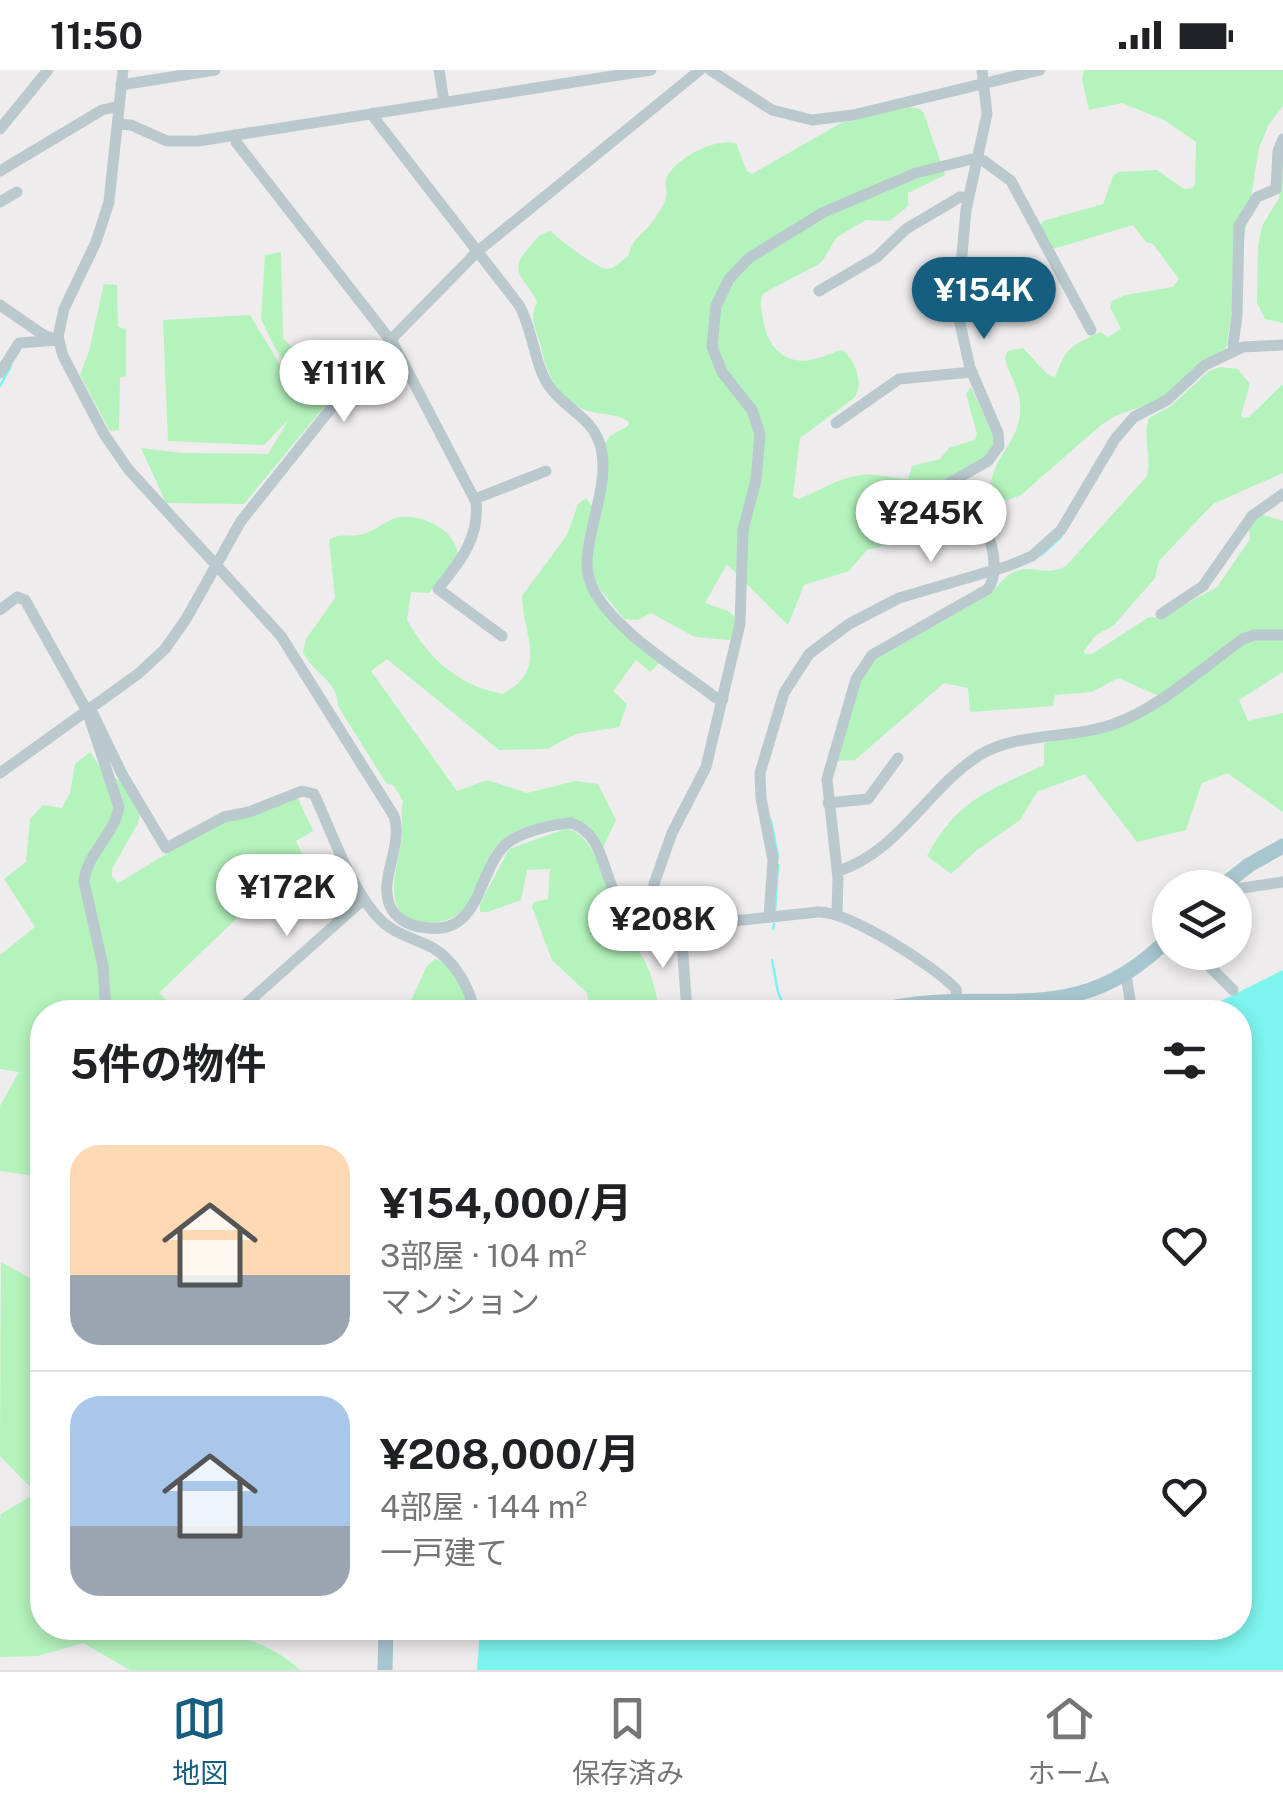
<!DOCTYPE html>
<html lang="ja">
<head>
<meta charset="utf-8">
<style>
	:root { --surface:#fff; --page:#f2f2f2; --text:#202124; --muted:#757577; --line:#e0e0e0; --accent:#155e7f }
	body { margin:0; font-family:"Public Sans","Noto Sans JP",sans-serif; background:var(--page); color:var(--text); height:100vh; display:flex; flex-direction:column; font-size:38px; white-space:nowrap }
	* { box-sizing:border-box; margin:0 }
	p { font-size:32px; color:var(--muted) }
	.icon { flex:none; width:55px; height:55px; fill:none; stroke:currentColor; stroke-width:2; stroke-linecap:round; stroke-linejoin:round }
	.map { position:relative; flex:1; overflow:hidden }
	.panel { position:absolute; left:30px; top:930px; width:1222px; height:640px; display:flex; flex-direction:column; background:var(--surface); border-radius:40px; box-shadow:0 5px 15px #0003 }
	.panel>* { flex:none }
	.controls { position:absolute; left:1152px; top:800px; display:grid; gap:20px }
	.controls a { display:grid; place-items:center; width:100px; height:100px; border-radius:50%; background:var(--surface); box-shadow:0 5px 15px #0003; font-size:50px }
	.price { position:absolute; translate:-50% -85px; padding:0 22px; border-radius:35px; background:#fff; color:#222; font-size:32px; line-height:65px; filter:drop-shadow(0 2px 5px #0008) }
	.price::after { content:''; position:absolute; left:50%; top:60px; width:30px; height:22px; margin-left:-15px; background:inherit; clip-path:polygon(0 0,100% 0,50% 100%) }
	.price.selected { background:var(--accent); color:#fff }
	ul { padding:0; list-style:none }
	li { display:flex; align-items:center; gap:30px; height:250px; padding:0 40px }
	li+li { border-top:2px solid var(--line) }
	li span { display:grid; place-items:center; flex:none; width:280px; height:200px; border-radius:30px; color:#555 }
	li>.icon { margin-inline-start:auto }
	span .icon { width:120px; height:120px; fill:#fffc; stroke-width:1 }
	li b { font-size:42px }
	h2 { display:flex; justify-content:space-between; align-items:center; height:120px; padding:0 40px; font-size:42px }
	.status { display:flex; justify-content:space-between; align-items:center; height:70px; padding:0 50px; background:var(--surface); direction:ltr }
	.status svg { height:28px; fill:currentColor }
	.tab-bar { display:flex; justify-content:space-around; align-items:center; height:140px; border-top:2px solid var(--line); background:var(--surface); font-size:28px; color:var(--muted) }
	.tab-bar a { display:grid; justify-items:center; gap:5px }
	.tab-bar .selected { color:var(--accent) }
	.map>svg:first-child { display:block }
	.green { fill:#b4f3bc }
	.water { fill:#7df4ee }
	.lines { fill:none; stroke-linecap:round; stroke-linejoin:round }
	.stream { stroke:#7df4ee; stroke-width:2.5 }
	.minor { stroke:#b9c9ce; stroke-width:11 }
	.major { stroke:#a8c6cf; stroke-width:15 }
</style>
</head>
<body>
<div class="status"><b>11:50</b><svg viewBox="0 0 49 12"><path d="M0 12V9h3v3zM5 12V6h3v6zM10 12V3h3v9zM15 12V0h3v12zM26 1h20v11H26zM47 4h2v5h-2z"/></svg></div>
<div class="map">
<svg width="1283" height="1600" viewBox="0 0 1283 1600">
	<rect width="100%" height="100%" fill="#efeced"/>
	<g class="green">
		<path d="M 1084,0 L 1283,0 L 1283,36 L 1269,54 L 1259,78 L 1226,278 L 1158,331 L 1117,345 L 1101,355 L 1021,425 L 1008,430 L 996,426 L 991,414 C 995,382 1023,370 1020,333 C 1019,316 1008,304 1005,288 L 1008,281 L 1023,278 L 1048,305 L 1055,307 C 1068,275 1069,278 1100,262 L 1108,267 L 1121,259 L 1110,237 L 1112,231 L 1125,225 L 1173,217 L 1179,209 L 1153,174 L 1146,172 L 1133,155 L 1053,179 L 1040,155 L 1043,151 L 1103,134 L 1113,106 L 1118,102 L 1157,100 L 1184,119 L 1193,118 L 1195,114 L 1196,72 L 1164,50 L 1122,33 L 1089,40 L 1082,9 Z"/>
		<path d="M 908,37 L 921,39 L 924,44 L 945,105 L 908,123 L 908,136 L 890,151 L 866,150 L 837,167 L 821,193 L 764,223 C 758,233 762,242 764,254 C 769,280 790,298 818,288 C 827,286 833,282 842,280 C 856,289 865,316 853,329 L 800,368 L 793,426 L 799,429 C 818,421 841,407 861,405 C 878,403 891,409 908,409 L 912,396 L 940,389 L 949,378 L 975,370 L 977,364 L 966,324 L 971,317 L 996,370 L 986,388 L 896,434 L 894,438 L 913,450 C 933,445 956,435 972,450 L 966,455 L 867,480 L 849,501 L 804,515 L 788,555 L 727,494 L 705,533 L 728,541 L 736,548 L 733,568 L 729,570 L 695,567 L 651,543 L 638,550 L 624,549 L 595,513 L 591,492 L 605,373 L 610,366 L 628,356 L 629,352 C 619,344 605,345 592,342 C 560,334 547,306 541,277 C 536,257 528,251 537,232 C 523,203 506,204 531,175 C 538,167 540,163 551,161 C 558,169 598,199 607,199 C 614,199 624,189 629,185 C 632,166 646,164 655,148 C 659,142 664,134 666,128 C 668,120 663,112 668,105 C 680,86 715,68 736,73 L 747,101 L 752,104 L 841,53 Z"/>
		<path d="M 1283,84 L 1283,253 L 1265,249 L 1257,233 L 1258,176 L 1262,156 L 1279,128 Z"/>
		<path d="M 281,182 L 283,268 L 328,317 L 328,332 L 244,434 L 166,433 L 141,378 L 182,383 L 268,384 L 289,349 L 264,375 L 168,371 L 163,250 L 250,245 L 300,328 L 305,321 L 275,278 L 261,249 L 265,185 Z"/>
		<path d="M 104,214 L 117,215 L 118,257 L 126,259 L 126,306 L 120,308 L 119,360 L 110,361 L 80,305 L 89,281 Z"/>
		<path d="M 1220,297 L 1238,299 L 1250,314 L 1241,345 L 1243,348 L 1249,347 L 1283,314 L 1283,403 L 1213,434 L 1159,491 L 1155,508 L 1113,556 L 1096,565 L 1084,581 L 1085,584 L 1092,584 L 1149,547 L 1161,548 L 1217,517 L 1250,469 L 1249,457 L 1259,444 L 1283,451 L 1283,602 L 1239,630 L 1248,651 L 1283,643 L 1283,742 L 1227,703 L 1202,713 L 1186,760 L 1137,772 L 1085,704 L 1037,722 L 1020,750 L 977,780 L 951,804 L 927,786 C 958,728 989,721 1044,695 L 1044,673 L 1102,661 L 1164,628 L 1118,608 L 1092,622 L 1055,625 L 1053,636 L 970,642 L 968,618 L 944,613 L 855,690 L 837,691 L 860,610 L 876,589 L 992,523 C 1024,479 1038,512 1066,496 L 1147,406 C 1152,386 1142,366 1149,348 L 1171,336 L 1209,301 Z"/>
		<path d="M 586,428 L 592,436 L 587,516 L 661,591 L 650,602 L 636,590 L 613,621 L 627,634 L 619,657 L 576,664 L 547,679 L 499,680 L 387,589 L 371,601 L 457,721 L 487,710 L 527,723 L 575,711 L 598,714 L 616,750 L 603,778 L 589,756 L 572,748 C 553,748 522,756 506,767 C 483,782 482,819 464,839 C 455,848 442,853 429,853 C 377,851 397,800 402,768 C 403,755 400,744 403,731 L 394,716 L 386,713 L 338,636 C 338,610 313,604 303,582 L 306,569 L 335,528 L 329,470 C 340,463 347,467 359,465 C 373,463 383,452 396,448 C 420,442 457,460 458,486 L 429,523 L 411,522 L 407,550 C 429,589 458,615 502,624 C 550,601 522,562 522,526 L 567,465 L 578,434 Z"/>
		<path d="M 90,682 L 105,704 L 122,711 L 140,744 L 138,753 L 112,799 L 112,806 L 118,813 L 220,752 L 297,726 L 313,761 L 296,771 L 307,794 L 338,783 L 350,808 L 318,840 L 291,848 L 263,823 L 159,923 L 178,942 L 42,942 L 42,1107 L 0,1101 L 0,1036 L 19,1002 L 0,999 L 0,885 L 35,857 L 4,809 L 26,792 L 30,749 L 43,735 L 62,738 L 70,723 L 75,694 Z"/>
		<path d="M 566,759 C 591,762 604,804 609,826 C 611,834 607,843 605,851 C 613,861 622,864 631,872 C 650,890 655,919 660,942 L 590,942 L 587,923 L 552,890 L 532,837 L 534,832 L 548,829 L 550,799 L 527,800 L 521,830 L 488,842 L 480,842 L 480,834 L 509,779 Z"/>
		<path d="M 435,889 C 456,893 463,924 470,942 L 332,942 L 339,938 L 369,940 L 378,930 L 394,930 L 407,939 L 427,896 Z"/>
		<path d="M 1,1192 L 42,1215 L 42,1325 L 37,1342 L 42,1348 L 42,1558 C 123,1558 238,1541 300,1600 L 130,1600 L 83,1573 L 38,1586 L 0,1587 L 0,1450 L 1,1444 L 36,1423 L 0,1386 Z"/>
	</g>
	<path class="water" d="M 1283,900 L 1283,1600 L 477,1600 L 480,1558 L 1240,1558 L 1240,942 L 1199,942 Z"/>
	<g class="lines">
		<g class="stream">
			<path d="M 0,316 L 11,296"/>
			<path d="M 1041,485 L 1061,467"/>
			<path d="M 771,751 L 778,787"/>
			<path d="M 775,842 L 778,795"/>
			<path d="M 773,859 L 774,854"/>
			<path d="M 772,890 L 778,922 L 786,942"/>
		</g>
		<g class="minor">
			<path d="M 123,0 L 109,132 L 96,172 L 64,239 L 58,267 L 63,286 L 104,364 L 128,399 L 281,566 L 394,746 C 404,775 378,809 390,836 C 395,848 408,855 421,857 C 482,869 476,802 506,774 C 520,762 553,754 571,753 C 621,769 590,850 667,858 L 818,842 C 849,841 934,896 956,919 L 957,933"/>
			<path d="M 439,0 L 444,32"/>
			<path d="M 710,0 L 772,40 L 812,50 L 853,45 L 1040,0"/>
			<path d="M 121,15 L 215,0"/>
			<path d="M 374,43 L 375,49 L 519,235 C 534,261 534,299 552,320 C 569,341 594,349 601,378 C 608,406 595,441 590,469 C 587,484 585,499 591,514 C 608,557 680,600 716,628 L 723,629"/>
			<path d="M 118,54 L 131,55 L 167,71 L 198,71 L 651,0"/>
			<path d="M 0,59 L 48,0"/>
			<path d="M 235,65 L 236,72 L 394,275 L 476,432 C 480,468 459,493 438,519 L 502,566"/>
			<path d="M 0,101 L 102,40 L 119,36"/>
			<path d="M 0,132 L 17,122"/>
			<path d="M 819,221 L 877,187 L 906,159 L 960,127 L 968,128"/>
			<path d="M 0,235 L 42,264 L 54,269"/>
			<path d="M 1235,280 L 1233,275 L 1237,246 L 1239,156 L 1257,127 L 1276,119 L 1278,81 L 1283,69"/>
			<path d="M 0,303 L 19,273 L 59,270"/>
			<path d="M 836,353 L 899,309 L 972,302"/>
			<path d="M 475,429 L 546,401"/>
			<path d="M 0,540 L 17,527 L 25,530 L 87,641 L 119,737 C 114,766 86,784 84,812 L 103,896 L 106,942"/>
			<path d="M 1161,544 L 1203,516 L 1252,446 L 1283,424"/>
			<path d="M 87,641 L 93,644 L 122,704 L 166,778 L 224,747 L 249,742 L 302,721 L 314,724 C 332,762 353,827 385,854 C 399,866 417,869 433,878 C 454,890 471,919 474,942"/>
			<path d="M 0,703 L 138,604 L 165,579 L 186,549 L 241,451 L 364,297 L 478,181 L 700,0"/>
			<path d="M 828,733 L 868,729 L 898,688"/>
			<path d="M 838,801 C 899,782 928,717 980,685 C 1016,662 1073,669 1114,654 C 1161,637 1203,597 1243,569 L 1254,565 L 1283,565"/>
			<path d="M 1235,819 L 1283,812"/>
			<path d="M 837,843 L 838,809 L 827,709 L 856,609 L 872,585 L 988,519 C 1003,499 989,443 961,437 C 946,434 929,442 913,445 L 907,437 L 988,391 L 999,376 L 998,363 L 970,298 L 957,240 L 966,140 L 987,44 L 982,0"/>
			<path d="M 769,847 L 773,790 L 761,728 L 760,703 L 784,623 L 809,584 L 849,554 L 899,528 L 1008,496 L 1032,486 L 1061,460 L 1115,369 L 1134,347 L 1167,330 L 1205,295 L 1243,277 L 1283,275"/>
			<path d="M 653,856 L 654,814 L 672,763 L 706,697 L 740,554 L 743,460 L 756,410 L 760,364 L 752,340 L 722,302 L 712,277 L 716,236 L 729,209 L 749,188 L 824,142 L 916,103 L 972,89 L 984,91 L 1011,111 L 1091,260"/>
			<path d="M 681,857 L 687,942"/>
			<path d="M 1195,882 L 1233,920"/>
			<path d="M 1126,905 L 1132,942"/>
			<path d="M 238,941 L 364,829"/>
		</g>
		<g class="major">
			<path d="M 1220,818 L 1249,795 L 1283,776"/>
			<path d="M 874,942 C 988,911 1072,968 1170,867"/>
			<path d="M 385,1600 L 386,1558"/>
		</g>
	</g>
</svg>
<div class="controls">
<a><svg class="icon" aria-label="layers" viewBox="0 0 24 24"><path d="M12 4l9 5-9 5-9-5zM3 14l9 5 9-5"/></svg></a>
</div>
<b class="price selected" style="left:984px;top:272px">¥154K</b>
<b class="price" style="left:344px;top:355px">¥111K</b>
<b class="price" style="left:931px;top:495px">¥245K</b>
<b class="price" style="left:287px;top:869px">¥172K</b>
<b class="price" style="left:663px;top:901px">¥208K</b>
<section class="panel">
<h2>5件の物件<svg class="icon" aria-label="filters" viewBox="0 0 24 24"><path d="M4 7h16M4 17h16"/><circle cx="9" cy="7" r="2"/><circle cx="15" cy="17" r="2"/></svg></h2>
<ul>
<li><span style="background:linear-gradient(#ffd9b3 65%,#9aa5b1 0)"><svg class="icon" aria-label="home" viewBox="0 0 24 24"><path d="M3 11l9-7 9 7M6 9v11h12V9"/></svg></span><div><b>¥154,000/月</b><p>3部屋 · 104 m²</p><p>マンション</p></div><svg class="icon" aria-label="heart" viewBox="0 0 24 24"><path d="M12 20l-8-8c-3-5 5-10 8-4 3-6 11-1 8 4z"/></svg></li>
<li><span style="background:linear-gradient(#a9c7e8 65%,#9aa5b1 0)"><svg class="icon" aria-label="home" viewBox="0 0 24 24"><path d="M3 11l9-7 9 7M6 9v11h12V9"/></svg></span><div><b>¥208,000/月</b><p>4部屋 · 144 m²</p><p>一戸建て</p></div><svg class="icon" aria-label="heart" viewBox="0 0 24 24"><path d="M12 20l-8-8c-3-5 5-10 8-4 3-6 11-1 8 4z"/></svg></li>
</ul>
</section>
</div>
<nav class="tab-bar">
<a class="selected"><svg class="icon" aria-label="map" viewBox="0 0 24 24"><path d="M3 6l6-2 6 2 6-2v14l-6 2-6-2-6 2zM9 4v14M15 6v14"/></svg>地図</a>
<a><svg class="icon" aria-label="saved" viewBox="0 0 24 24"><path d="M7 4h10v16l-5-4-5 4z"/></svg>保存済み</a>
<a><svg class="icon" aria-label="home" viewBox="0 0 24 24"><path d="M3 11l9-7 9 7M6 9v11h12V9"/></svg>ホーム</a>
</nav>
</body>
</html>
